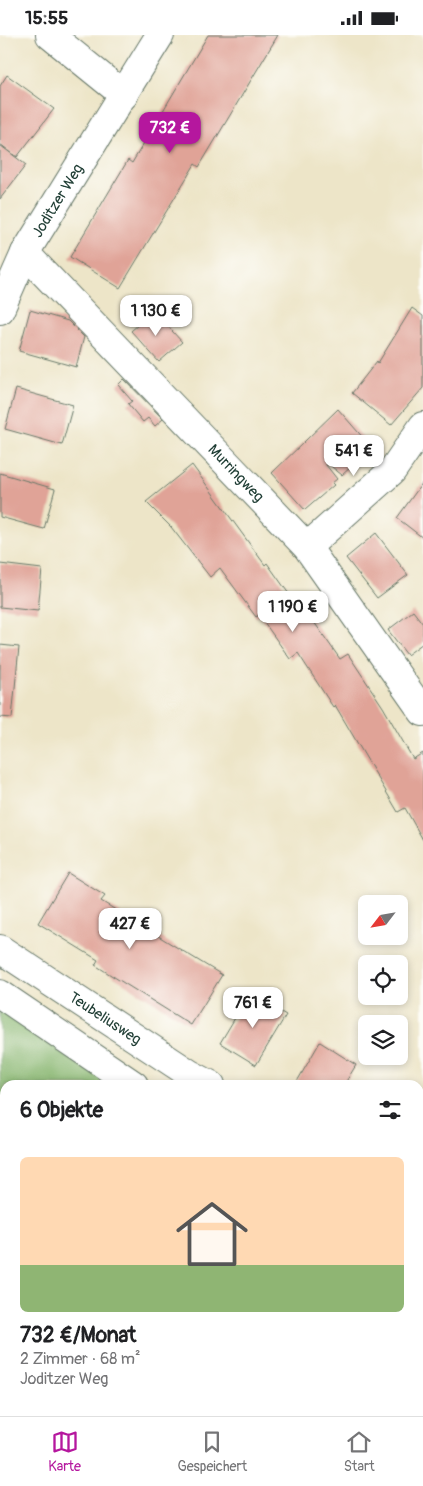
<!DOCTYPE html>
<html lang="de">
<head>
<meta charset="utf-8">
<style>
	:root { --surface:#fff; --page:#f6f6f6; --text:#202124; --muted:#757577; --line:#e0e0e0; --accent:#b5179e }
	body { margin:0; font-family:Pangolin,sans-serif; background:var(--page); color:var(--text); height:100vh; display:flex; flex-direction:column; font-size:19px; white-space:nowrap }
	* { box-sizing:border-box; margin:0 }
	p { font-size:16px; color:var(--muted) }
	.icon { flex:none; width:28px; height:28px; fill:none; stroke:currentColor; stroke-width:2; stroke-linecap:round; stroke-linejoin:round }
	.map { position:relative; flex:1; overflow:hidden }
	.details { position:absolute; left:0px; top:1045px; width:424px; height:336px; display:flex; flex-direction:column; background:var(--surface); border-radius:15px 15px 0 0; box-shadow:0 2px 8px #0003 }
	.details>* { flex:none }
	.needle { width:32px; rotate:239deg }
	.tools { position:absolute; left:358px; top:860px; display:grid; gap:10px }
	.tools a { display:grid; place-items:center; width:50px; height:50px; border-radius:8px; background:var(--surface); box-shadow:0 2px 8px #0003; font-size:25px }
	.price { position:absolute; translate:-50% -42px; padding:0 11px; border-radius:10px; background:#fff; color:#222; font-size:16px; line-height:32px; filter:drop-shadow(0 1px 2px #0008) }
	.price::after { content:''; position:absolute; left:50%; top:30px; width:15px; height:11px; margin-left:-8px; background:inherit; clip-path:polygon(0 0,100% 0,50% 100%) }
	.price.on { background:var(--accent); color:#fff }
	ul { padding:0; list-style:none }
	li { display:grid; align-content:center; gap:10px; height:265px; padding:0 20px }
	li span { display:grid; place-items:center; height:155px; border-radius:8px; color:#555 }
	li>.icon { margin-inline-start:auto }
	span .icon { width:90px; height:90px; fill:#fffc; stroke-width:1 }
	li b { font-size:21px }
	h2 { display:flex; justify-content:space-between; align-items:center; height:60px; padding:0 20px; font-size:21px }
	.status { display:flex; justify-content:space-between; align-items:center; height:35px; padding:0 25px; background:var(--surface); direction:ltr }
	.status svg { height:14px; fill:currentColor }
	.dock { display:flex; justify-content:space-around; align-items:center; height:70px; border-top:1px solid var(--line); background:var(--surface); font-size:14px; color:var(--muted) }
	.dock a { display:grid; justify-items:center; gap:2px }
	.dock .on { color:var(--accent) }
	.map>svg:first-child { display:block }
	.forest { fill:#87b670; stroke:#537a52 }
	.building { fill:#e0a397 }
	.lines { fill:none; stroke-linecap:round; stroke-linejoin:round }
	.minor-casing { stroke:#677868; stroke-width:30 }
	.minor { stroke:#fff; stroke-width:28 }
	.labels { text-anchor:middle; stroke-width:4.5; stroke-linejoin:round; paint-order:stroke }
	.street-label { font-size:15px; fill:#1f3d34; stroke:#fdfcf7 }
</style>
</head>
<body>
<div class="status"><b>15:55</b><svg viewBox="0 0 49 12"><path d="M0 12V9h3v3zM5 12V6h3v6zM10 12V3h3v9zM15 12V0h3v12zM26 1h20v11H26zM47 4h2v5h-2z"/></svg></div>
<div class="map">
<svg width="423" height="1381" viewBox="0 0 423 1381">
	<rect width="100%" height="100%" fill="#fdfcf7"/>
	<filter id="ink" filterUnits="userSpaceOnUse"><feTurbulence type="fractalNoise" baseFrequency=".02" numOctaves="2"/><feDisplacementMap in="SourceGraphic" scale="10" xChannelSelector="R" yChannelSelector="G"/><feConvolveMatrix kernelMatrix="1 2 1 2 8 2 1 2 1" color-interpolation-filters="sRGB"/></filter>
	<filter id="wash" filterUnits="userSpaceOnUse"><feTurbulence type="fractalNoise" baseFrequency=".0096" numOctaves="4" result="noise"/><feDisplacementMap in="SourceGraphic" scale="20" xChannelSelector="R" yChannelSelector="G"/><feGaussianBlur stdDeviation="1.12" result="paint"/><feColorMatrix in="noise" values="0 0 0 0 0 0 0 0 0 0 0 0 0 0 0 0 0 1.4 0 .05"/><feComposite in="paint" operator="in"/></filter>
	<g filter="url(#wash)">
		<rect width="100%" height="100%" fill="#ede5c8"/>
		<g class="forest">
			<path d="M 0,959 L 134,1050 L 5,1050 L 5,1354 L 0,1354 Z"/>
			<path d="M 419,1174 L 423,1177 L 423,1381 L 86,1381 L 84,1376 L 419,1376 Z"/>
		</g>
		<g id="blocks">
			<g class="building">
				<path d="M 208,0 L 278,0 L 199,132 L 195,129 L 120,253 L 70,222 L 128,125 L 132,128 Z"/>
				<path d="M 7,40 L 54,74 L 17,122 L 0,109 L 0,51 Z"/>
				<path d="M 0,110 L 26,130 L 0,164 Z"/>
				<path d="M 412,273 L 423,281 L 423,353 L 391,390 L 352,358 L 377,326 L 378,328 Z"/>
				<path d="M 30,275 L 68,286 L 84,302 L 76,332 L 19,316 Z"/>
				<path d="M 154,276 L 182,307 L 159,327 L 131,296 Z"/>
				<path d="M 124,344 L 163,384 L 155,391 L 148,383 L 143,387 L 128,369 L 132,366 L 118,350 Z"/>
				<path d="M 16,354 L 73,370 L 62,410 L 5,394 Z"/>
				<path d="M 338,374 L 372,413 L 342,440 L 327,428 L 326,430 L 337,444 L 332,448 L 334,450 L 305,475 L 272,438 Z"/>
				<path d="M 192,430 L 265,530 L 267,528 L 299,573 L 302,570 L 340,624 L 348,619 L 383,672 L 413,724 L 423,718 L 423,805 L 405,773 L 398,777 L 335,670 L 333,672 L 322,655 L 298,618 L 290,624 L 259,580 L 256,582 L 220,533 L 210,542 L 171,492 L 146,467 Z"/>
				<path d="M 0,438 L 55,454 L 44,494 L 0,482 Z"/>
				<path d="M 423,447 L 423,503 L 397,483 Z"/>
				<path d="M 376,498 L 408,540 L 377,563 L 346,523 Z"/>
				<path d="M 0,529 L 42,534 L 38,576 L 0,572 Z"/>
				<path d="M 413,576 L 423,589 L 423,608 L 407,620 L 388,595 Z"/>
				<path d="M 0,610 L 19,612 L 12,683 L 0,682 Z"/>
				<path d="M 68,838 L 105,861 L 101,866 L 222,940 L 191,990 L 95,930 L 98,925 L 38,888 Z"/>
				<path d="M 250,958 L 286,980 L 256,1030 L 220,1008 Z"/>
				<path d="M 320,1007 L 356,1030 L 344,1050 L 295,1050 Z"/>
			</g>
		</g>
	</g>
	<g filter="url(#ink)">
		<use href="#blocks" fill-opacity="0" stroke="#677868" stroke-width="1"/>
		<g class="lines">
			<g class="minor-casing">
				<g id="minor">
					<path d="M 50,0 L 124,60"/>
					<path id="s1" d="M 25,218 L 307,512 L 423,677"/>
					<path id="s2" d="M 0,275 L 25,218 L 160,0"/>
					<path d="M 307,512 L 392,436 L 423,391"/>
					<path id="s3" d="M 0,914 L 190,1039 L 211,1050"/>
					<path d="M 0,959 L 134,1050"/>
					<path d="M 419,1156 L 423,1158"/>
					<path d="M 316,1381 L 317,1376"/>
				</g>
			</g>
			<use href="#minor" class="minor"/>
		</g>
	</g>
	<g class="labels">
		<g class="street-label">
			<text dy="5" stroke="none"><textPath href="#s2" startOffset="124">Joditzer Weg</textPath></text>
			<text dy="5" stroke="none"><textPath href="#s1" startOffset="305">Murringweg</textPath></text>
			<text dy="5" stroke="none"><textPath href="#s3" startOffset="126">Teubeliusweg</textPath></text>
		</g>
	</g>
</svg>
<div class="tools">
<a><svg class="needle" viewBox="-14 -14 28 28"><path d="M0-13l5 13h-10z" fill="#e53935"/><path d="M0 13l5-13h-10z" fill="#757577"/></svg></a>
<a><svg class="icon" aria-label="locate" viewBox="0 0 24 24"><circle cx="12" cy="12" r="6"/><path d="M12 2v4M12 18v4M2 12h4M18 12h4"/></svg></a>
<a><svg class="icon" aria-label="layers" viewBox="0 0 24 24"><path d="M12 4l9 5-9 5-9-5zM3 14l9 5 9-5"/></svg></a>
</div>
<b class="price on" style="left:170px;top:119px">732 €</b>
<b class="price" style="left:156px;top:302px">1 130 €</b>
<b class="price" style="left:354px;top:442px">541 €</b>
<b class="price" style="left:293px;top:598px">1 190 €</b>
<b class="price" style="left:130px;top:915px">427 €</b>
<b class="price" style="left:253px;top:994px">761 €</b>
<section class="details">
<h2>6 Objekte<svg class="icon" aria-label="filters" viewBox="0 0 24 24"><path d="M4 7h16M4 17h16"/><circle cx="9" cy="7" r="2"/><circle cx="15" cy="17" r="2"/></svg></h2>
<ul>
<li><span style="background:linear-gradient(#ffd9b3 70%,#8fb573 0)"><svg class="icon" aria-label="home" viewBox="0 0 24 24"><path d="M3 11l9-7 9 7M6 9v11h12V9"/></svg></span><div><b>732 €/Monat</b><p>2 Zimmer · 68 m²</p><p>Joditzer Weg</p></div></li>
</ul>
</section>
</div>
<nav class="dock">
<a class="on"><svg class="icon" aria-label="map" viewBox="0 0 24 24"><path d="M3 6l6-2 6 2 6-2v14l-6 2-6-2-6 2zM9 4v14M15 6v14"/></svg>Karte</a>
<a><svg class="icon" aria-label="saved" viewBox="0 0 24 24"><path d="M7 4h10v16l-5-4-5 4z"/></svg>Gespeichert</a>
<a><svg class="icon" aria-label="home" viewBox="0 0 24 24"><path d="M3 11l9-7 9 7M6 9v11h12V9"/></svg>Start</a>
</nav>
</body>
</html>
